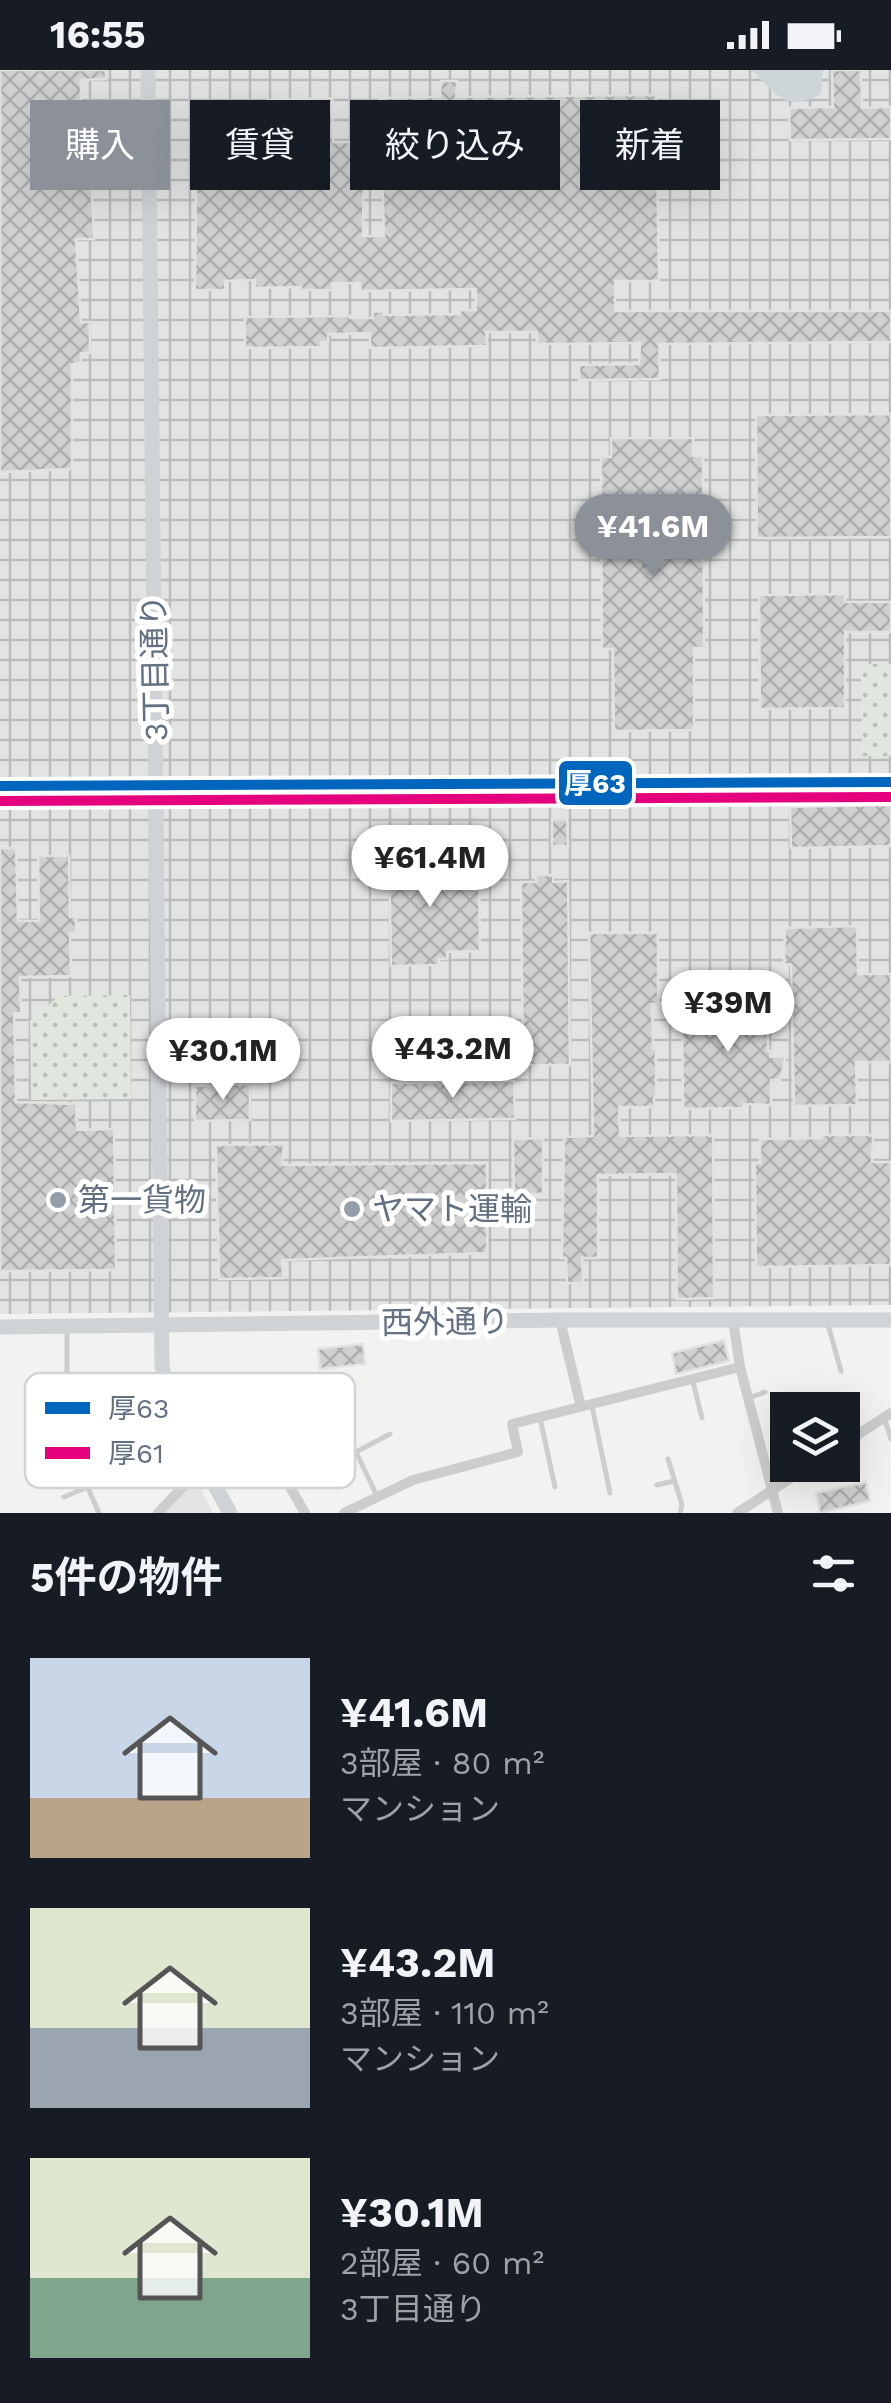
<!DOCTYPE html>
<html lang="ja">
<head>
<meta charset="utf-8">
<style>
	:root { --surface:#171b24; --page:#20242c; --text:#f1f3f6; --muted:#9ea1a6; --accent:#8c9099 }
	body { margin:0; font-family:"Work Sans","Noto Sans JP",sans-serif; background:var(--page); color:var(--text); height:100vh; display:flex; flex-direction:column; font-size:38px; white-space:nowrap }
	* { box-sizing:border-box; margin:0 }
	p { font-size:32px; color:var(--muted) }
	.icon { flex:none; width:55px; height:55px; fill:none; stroke:currentColor; stroke-width:2; stroke-linecap:round; stroke-linejoin:round }
	.map { position:relative; height:1443px; overflow:hidden }
	.panel { display:flex; flex-direction:column; background:var(--surface); flex:1 }
	.panel>* { flex:none }
	.top-card { position:absolute; left:30px; top:30px; width:832px; height:90px; display:flex; gap:20px }
	.fabs { position:absolute; left:770px; top:1322px; display:grid; gap:20px }
	.fabs a { display:grid; place-items:center; width:90px; height:90px; border-radius:0px; background:var(--surface); box-shadow:0 10px 40px #0002; font-size:50px }
	.price { position:absolute; translate:-50% -85px; padding:0 22px; border-radius:35px; background:#fff; color:#222; font-size:32px; line-height:65px; filter:drop-shadow(0 2px 5px #0008) }
	.price::after { content:''; position:absolute; left:50%; top:60px; width:30px; height:22px; margin-left:-15px; background:inherit; clip-path:polygon(0 0,100% 0,50% 100%) }
	.price.on { background:var(--accent); color:#fff }
	ul { padding:0; list-style:none }
	li { display:flex; align-items:center; gap:30px; height:250px; padding:0 30px }
	li span { display:grid; place-items:center; flex:none; width:280px; height:200px; border-radius:0px; color:#555 }
	li>.icon { margin-inline-start:auto }
	span .icon { width:120px; height:120px; fill:#fffc; stroke-width:1 }
	li b { font-size:42px }
	h2 { display:flex; justify-content:space-between; align-items:center; height:120px; padding:0 30px; font-size:42px }
	.chip { padding:0 35px; border-radius:0px; background:var(--surface); box-shadow:0 10px 40px #0002; font-size:35px; line-height:90px }
	.chip.on { background:var(--accent); color:#fff }
	.status { display:flex; justify-content:space-between; align-items:center; height:70px; padding:0 50px; background:var(--surface); direction:ltr }
	.status svg { height:28px; fill:currentColor }
	.map>svg:first-child { display:block }
	.built { fill:#e2e4e3 }
	.industrial { fill:url(#industrial-grid) }
	.park { fill:url(#park-dots) }
	.water { fill:#ced5d8 }
	.building { fill:url(#building-cross-hatch); stroke:#e2e2e0; stroke-width:2.5; fill-rule:evenodd }
	.lines { fill:none; stroke-linecap:round; stroke-linejoin:round }
	.lane { stroke:#cccdcd; stroke-width:5 }
	.street { stroke:#cccdcd; stroke-width:10 }
	.secondary { stroke:#d0d3d6; stroke-width:15 }
	.bus-1-casing { stroke:#fff; stroke-width:18 }
	.bus-2-casing { stroke:#fff; stroke-width:18 }
	.bus-1 { stroke:#0065bd; stroke-width:10 }
	.bus-2 { stroke:#e5007d; stroke-width:10 }
	.poi-dot { fill:#949ea8; stroke:#fff; stroke-width:4 }
	.labels { text-anchor:middle; stroke-width:10; stroke-linejoin:round; paint-order:stroke }
	.street-label { font-size:32px; fill:#627081; stroke:#fff }
	.poi-label { font-size:32px; fill:#627081; stroke:#fff; text-anchor:start }
	.key { fill:#fff; stroke:#d0d4d9; stroke-width:2.5 }
	.key-label { font-size:28px; fill:#627081 }
	.line-badge { stroke:#fff; stroke-width:4 }
	.badge-label { font-size:28px; text-anchor:middle; font-weight:bold; fill:#fff }
</style>
</head>
<body>
<div class="status"><b>16:55</b><svg viewBox="0 0 49 12"><path d="M0 12V9h3v3zM5 12V6h3v6zM10 12V3h3v9zM15 12V0h3v12zM26 1h20v11H26zM47 4h2v5h-2z"/></svg></div>
<div class="map">
<svg width="891" height="1443" viewBox="0 0 891 1443">
	<defs>
		<pattern id="industrial-grid" width="8" height="8" patternUnits="userSpaceOnUse" patternTransform="scale(2.5)"><rect width="8" height="8" fill="#e2e4e3"/><path d="M0 4h8M4 0v8" fill="none" stroke="#bbbdbd"/></pattern>
		<pattern id="park-dots" width="8" height="8" patternUnits="userSpaceOnUse" patternTransform="scale(2.5)"><rect width="8" height="8" fill="#e1e6de"/><path d="M2 2h.1M6 6h.1" fill="none" stroke="#babfb9" stroke-width="1.8" stroke-linecap="round"/></pattern>
		<pattern id="building-cross-hatch" width="8" height="8" patternUnits="userSpaceOnUse" patternTransform="scale(2.5)"><rect width="8" height="8" fill="#cfd0d0"/><path d="M0 0l8 8M0 8l8-8" fill="none" stroke="#abadae"/></pattern>
	</defs>
	<rect width="100%" height="100%" fill="#f2f3f0"/>
	<path class="built" d="M 196,1410 L 213,1443 L 162,1443 Z"/>
	<path class="industrial" d="M 0,0 L 891,0 L 891,1235 L 0,1244 Z"/>
	<g class="park">
		<path d="M 861,594 L 891,594 L 891,686 L 862,686 Z"/>
		<path d="M 130,925 L 131,1029 L 31,1030 L 30,951 L 59,926 Z"/>
	</g>
	<path class="water" d="M 752,0 L 823,0 L 821,24 C 785,43 776,24 752,0 Z"/>
	<g class="building">
		<path d="M 0,0 L 106,0 L 106,9 L 81,10 L 81,83 L 90,83 L 94,169 L 76,169 L 81,252 L 90,252 L 90,283 L 81,283 L 81,293 L 72,294 L 72,399 L 0,402 Z"/>
		<path d="M 832,0 L 861,0 L 862,38 L 891,37 L 891,69 L 790,70 L 789,38 L 833,37 Z"/>
		<path d="M 441,11 L 457,11 L 456,27 L 656,25 L 659,211 L 615,211 L 615,241 L 891,241 L 891,272 L 659,274 L 660,309 L 579,310 L 579,295 L 639,294 L 640,273 L 537,274 L 537,262 L 486,262 L 487,276 L 370,278 L 370,263 L 328,264 L 328,272 L 321,272 L 321,277 L 245,278 L 245,247 L 350,246 L 350,248 L 373,248 L 373,242 L 383,241 L 383,245 L 460,244 L 460,240 L 476,240 L 476,219 L 361,221 L 360,213 L 332,213 L 332,220 L 301,220 L 301,217 L 255,218 L 255,210 L 225,211 L 225,220 L 195,220 L 197,40 L 269,39 L 268,30 L 332,28 L 333,72 L 364,72 L 363,166 L 384,166 L 380,28 L 440,27 ZM 261,57 L 300,57 L 300,115 L 261,116 Z"/>
		<path d="M 891,344 L 891,467 L 757,468 L 756,345 Z"/>
		<path d="M 611,368 L 693,368 L 693,386 L 703,386 L 704,578 L 694,578 L 694,660 L 614,661 L 613,579 L 602,579 L 601,387 L 611,387 Z"/>
		<path d="M 845,524 L 845,532 L 891,532 L 891,562 L 845,562 L 845,638 L 760,639 L 759,525 Z"/>
		<path d="M 891,735 L 891,776 L 791,778 L 790,737 Z"/>
		<path d="M 552,749 L 567,749 L 568,776 L 552,776 Z"/>
		<path d="M 0,778 L 16,778 L 18,851 L 39,851 L 38,786 L 69,786 L 70,847 L 76,847 L 76,863 L 70,863 L 71,906 L 20,907 L 21,943 L 14,943 L 16,1032 L 76,1034 L 77,1060 L 114,1059 L 116,1200 L 0,1201 Z"/>
		<path d="M 437,778 L 438,807 L 479,806 L 480,881 L 447,882 L 447,889 L 439,889 L 439,895 L 391,896 L 389,779 Z"/>
		<path d="M 536,805 L 553,805 L 553,812 L 568,811 L 570,995 L 523,995 L 521,812 L 536,812 Z"/>
		<path d="M 857,856 L 858,904 L 891,904 L 891,992 L 856,992 L 857,1035 L 794,1036 L 791,895 L 784,894 L 785,858 Z"/>
		<path d="M 589,863 L 658,863 L 658,934 L 652,934 L 653,979 L 656,979 L 656,1026 L 654,1026 L 654,1037 L 619,1037 L 620,1066 L 713,1065 L 714,1228 L 677,1229 L 676,1104 L 598,1105 L 598,1188 L 582,1188 L 583,1213 L 567,1213 L 566,1188 L 562,1188 L 564,1067 L 593,1066 Z"/>
		<path d="M 758,921 L 760,939 L 767,939 L 768,981 L 770,981 L 771,987 L 786,986 L 780,1010 L 771,1010 L 771,1035 L 743,1034 L 743,1038 L 685,1039 L 683,1035 L 682,941 L 721,940 L 721,923 Z"/>
		<path d="M 514,1011 L 515,1049 L 391,1051 L 391,1013 Z"/>
		<path d="M 250,1014 L 250,1050 L 195,1051 L 195,1016 Z"/>
		<path d="M 822,1065 L 873,1065 L 872,1092 L 891,1092 L 891,1195 L 756,1197 L 755,1093 L 760,1093 L 760,1069 L 822,1068 Z"/>
		<path d="M 543,1068 L 543,1124 L 514,1124 L 513,1069 Z"/>
		<path d="M 284,1074 L 282,1095 L 487,1093 L 487,1183 L 282,1190 L 283,1208 L 219,1209 L 216,1075 Z"/>
		<path d="M 724,1270 L 729,1291 L 676,1304 L 672,1283 Z"/>
		<path d="M 363,1274 L 365,1294 L 320,1299 L 318,1279 Z"/>
		<path d="M 866,1412 L 870,1431 L 820,1443 L 816,1423 Z"/>
	</g>
	<g class="lines">
		<g class="lane">
			<path d="M 827,1251 L 841,1301"/>
			<path d="M 67,1257 L 67,1310 L 82,1335"/>
			<path d="M 693,1312 L 702,1348"/>
			<path d="M 749,1328 L 765,1322"/>
			<path d="M 592,1336 L 610,1423"/>
			<path d="M 540,1348 L 555,1417"/>
			<path d="M 884,1348 L 891,1369"/>
			<path d="M 60,1372 L 65,1382 L 75,1389 L 99,1443"/>
			<path d="M 668,1389 L 682,1435 L 680,1443"/>
			<path d="M 657,1415 L 674,1411"/>
			<path d="M 377,1426 L 356,1382 L 390,1364"/>
			<path d="M 64,1427 L 88,1417"/>
		</g>
		<g class="street">
			<path d="M 560,1250 L 581,1337"/>
			<path d="M 733,1250 L 740,1297 L 778,1443"/>
			<path d="M 253,1353 L 305,1443"/>
			<path d="M 842,1375 L 891,1343"/>
			<path d="M 158,1443 L 215,1383 L 301,1312"/>
			<path d="M 344,1443 L 413,1410 L 518,1382 L 512,1354 L 740,1297"/>
			<path d="M 737,1443 L 811,1395"/>
		</g>
		<g class="secondary">
			<path d="M 148,0 L 162,1296 C 171,1347 206,1397 230,1443"/>
			<path d="M 0,716 L 891,712"/>
			<path d="M 0,1257 L 560,1250 L 891,1250"/>
		</g>
		<g class="bus-1-casing">
			<path id="bus-1" d="M 0,716 L 891,712"/>
		</g>
		<g class="bus-2-casing">
			<path id="bus-2" d="M 0,731 L 891,727"/>
		</g>
		<use href="#bus-1" class="bus-1"/>
		<use href="#bus-2" class="bus-2"/>
	</g>
	<g class="poi-dot">
		<circle cx="58" cy="1130" r="10"/>
		<circle cx="352" cy="1139" r="10"/>
	</g>
	<g class="labels">
		<g class="street-label">
			<text transform="translate(155 598) rotate(-91)" y="11">3丁目通り</text>
			<text transform="translate(445 1252) rotate(-1)" y="11">西外通り</text>
		</g>
		<g class="poi-label">
			<text x="78" y="1141">第一貨物</text>
			<text x="372" y="1150">ヤマト運輸</text>
		</g>
	</g>
	<rect x="25" y="1303" width="330" height="115" rx="15" class="key"/>
	<rect x="45" y="1332" width="45" height="12" fill="#0065bd"/>
	<rect x="45" y="1377" width="45" height="12" fill="#e5007d"/>
	<g class="key-label">
		<text x="108" y="1348">厚63</text>
		<text x="108" y="1393">厚61</text>
	</g>
	<rect class="line-badge" x="557" y="689" width="77" height="48" rx="10" fill="#0065bd"/>
	<g class="badge-label">
		<text x="595" y="723">厚63</text>
	</g>
</svg>
<div class="fabs">
<a><svg class="icon" aria-label="layers" viewBox="0 0 24 24"><path d="M12 4l9 5-9 5-9-5zM3 14l9 5 9-5"/></svg></a>
</div>
<b class="price on" style="left:653px;top:509px">¥41.6M</b>
<b class="price" style="left:430px;top:840px">¥61.4M</b>
<b class="price" style="left:728px;top:985px">¥39M</b>
<b class="price" style="left:453px;top:1031px">¥43.2M</b>
<b class="price" style="left:223px;top:1033px">¥30.1M</b>
<div class="top-card">
<a class="chip on">購入</a>
<a class="chip">賃貸</a>
<a class="chip">絞り込み</a>
<a class="chip">新着</a>
</div>
</div>
<section class="panel">
<h2>5件の物件<svg class="icon" aria-label="filters" viewBox="0 0 24 24"><path d="M4 7h16M4 17h16"/><circle cx="9" cy="7" r="2"/><circle cx="15" cy="17" r="2"/></svg></h2>
<ul>
<li><span style="background:linear-gradient(#c9d6e8 70%,#b9a48a 0)"><svg class="icon" aria-label="home" viewBox="0 0 24 24"><path d="M3 11l9-7 9 7M6 9v11h12V9"/></svg></span><div><b>¥41.6M</b><p>3部屋 · 80 m²</p><p>マンション</p></div></li>
<li><span style="background:linear-gradient(#dfe7d0 60%,#9aa5b1 0)"><svg class="icon" aria-label="home" viewBox="0 0 24 24"><path d="M3 11l9-7 9 7M6 9v11h12V9"/></svg></span><div><b>¥43.2M</b><p>3部屋 · 110 m²</p><p>マンション</p></div></li>
<li><span style="background:linear-gradient(#dfe7d0 60%,#7fa58c 0)"><svg class="icon" aria-label="home" viewBox="0 0 24 24"><path d="M3 11l9-7 9 7M6 9v11h12V9"/></svg></span><div><b>¥30.1M</b><p>2部屋 · 60 m²</p><p>3丁目通り</p></div></li>
</ul>
</section>
</body>
</html>
